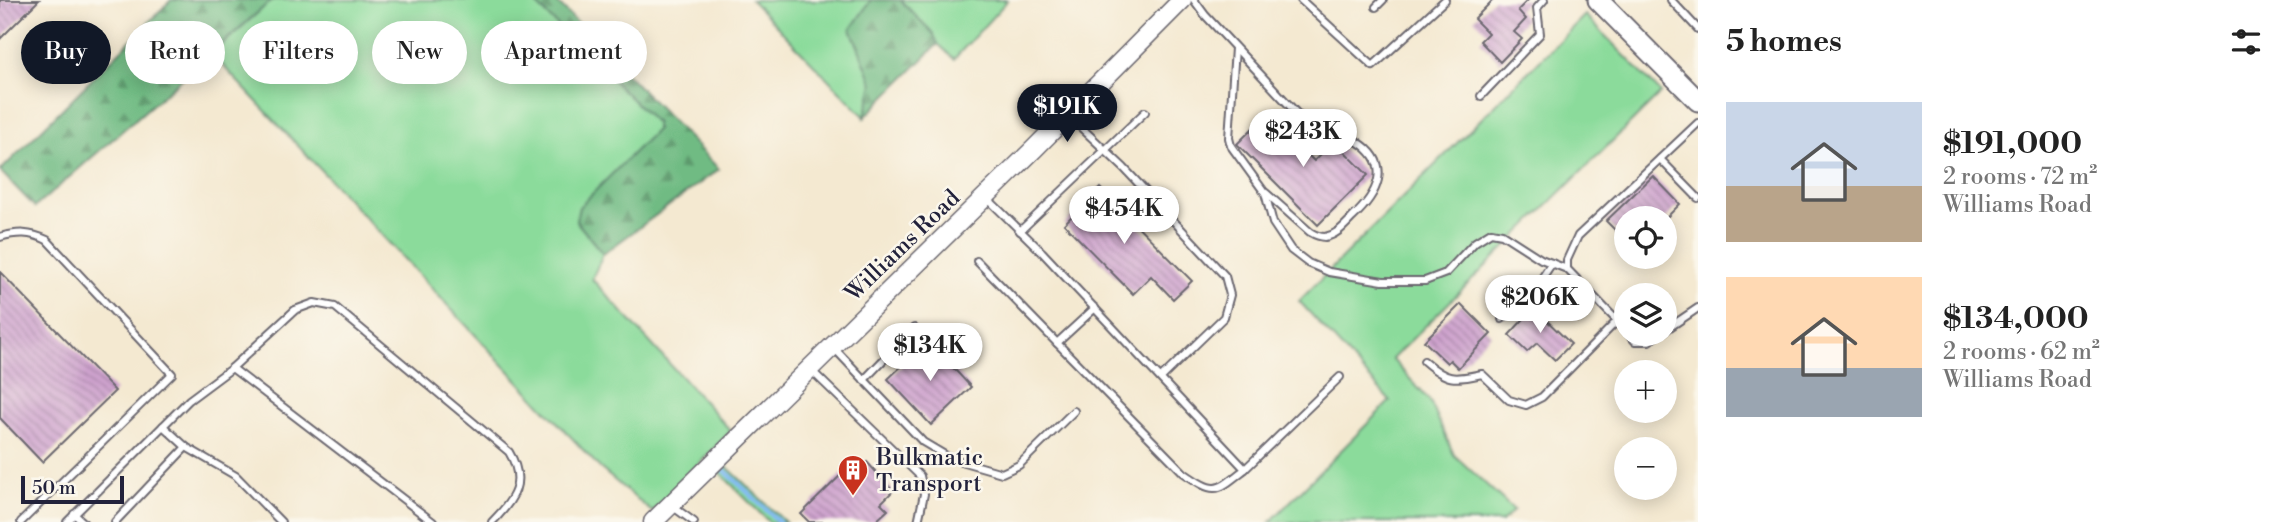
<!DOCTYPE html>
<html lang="en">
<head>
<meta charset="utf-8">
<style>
	:root { --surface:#fff; --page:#f2f2f2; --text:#222; --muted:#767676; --accent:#111827 }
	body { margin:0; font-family:"Libre Bodoni",serif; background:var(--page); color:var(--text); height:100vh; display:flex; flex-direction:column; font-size:26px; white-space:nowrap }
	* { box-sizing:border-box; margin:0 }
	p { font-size:23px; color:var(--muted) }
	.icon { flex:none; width:38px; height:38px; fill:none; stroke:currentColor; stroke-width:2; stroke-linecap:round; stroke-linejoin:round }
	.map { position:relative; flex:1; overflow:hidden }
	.details { display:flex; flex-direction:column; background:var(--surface); width:595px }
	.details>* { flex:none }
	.top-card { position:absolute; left:21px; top:21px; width:665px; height:63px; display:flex; gap:14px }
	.fabs { position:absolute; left:1614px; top:206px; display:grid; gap:14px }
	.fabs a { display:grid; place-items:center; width:63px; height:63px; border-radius:50%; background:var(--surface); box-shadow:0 4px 18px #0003; font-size:35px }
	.scale { position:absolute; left:21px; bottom:18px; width:103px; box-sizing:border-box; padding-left:7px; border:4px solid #22223b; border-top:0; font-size:19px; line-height:24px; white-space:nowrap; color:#22223b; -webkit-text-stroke:5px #fbf7ec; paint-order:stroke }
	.price { position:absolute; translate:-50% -60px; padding:0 16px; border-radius:24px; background:#fff; color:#222; font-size:23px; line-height:46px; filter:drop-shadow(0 2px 4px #0008) }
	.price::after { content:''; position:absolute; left:50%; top:42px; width:21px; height:16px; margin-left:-10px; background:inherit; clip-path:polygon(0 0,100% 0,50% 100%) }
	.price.active { background:var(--accent); color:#fff }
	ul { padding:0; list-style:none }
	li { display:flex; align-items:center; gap:21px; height:175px; padding:0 28px }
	li span { display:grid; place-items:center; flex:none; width:196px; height:140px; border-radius:0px; color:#555 }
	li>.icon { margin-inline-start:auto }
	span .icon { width:84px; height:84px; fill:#fffc; stroke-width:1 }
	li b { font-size:30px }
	h2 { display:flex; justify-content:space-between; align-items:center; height:84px; padding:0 28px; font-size:30px }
	.tag { padding:0 24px; border-radius:32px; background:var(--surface); box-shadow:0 4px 18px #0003; font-size:24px; line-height:63px }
	.tag.active { background:var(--accent); color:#fff }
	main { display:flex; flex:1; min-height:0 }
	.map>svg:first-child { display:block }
	.green { fill:#8bdb9b; stroke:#567e6b; stroke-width:2 }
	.forest { fill:url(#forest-firs); stroke:#496e5f; stroke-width:2 }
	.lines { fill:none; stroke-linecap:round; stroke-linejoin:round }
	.stream { stroke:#84baf3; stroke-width:4.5 }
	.building { fill:url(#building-back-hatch) }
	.service-casing { stroke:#6c6870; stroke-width:10 }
	.secondary-casing { stroke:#6c6870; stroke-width:21 }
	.primary-casing { stroke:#6c6870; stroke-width:23 }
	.service { stroke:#fff; stroke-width:6 }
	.secondary { stroke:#fff; stroke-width:18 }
	.primary { stroke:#fff; stroke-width:19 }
	.labels { text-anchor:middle; stroke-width:5; stroke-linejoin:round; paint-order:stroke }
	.street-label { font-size:23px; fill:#22223b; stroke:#fbf7ec }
	.poi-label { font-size:23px; fill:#22223b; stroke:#fbf7ec; text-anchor:start }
</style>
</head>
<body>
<main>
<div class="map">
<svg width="1698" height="522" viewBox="0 0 1698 522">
	<defs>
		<pattern id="forest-firs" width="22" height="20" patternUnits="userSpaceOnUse" patternTransform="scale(1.75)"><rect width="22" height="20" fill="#70bb83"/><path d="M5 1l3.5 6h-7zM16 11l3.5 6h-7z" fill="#5c986c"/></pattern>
		<pattern id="building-back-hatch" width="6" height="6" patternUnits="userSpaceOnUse" patternTransform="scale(1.75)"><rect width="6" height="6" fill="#cea2cd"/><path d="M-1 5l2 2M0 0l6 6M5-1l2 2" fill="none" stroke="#a784a8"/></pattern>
	</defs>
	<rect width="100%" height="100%" fill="#fbf7ec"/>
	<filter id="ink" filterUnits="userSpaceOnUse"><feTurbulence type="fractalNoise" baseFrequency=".0143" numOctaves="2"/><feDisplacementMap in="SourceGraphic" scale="14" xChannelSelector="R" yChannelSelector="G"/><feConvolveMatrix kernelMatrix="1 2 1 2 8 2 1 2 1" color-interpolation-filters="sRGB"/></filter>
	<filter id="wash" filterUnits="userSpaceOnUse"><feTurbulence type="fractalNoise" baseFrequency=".00686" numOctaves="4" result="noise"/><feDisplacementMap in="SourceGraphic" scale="28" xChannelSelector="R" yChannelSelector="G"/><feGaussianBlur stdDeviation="1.57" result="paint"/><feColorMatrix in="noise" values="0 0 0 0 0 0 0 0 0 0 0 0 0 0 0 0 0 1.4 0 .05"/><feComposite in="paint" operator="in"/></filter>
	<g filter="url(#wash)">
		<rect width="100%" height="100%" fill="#f4e9d1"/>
		<g class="green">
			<path d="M 272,0 L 532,0 L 656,123 L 657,129 L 579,208 L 576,221 L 603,254 L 592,279 L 731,431 L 652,512 L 600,468 L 212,54 Z"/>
			<path d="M 751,0 L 871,0 L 851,29 L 873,84 L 865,117 Z"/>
			<path d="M 900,0 L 1008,0 L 954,59 L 938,44 L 933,33 Z"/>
			<path d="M 1585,15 L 1661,93 L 1392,359 L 1430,401 L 1454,455 L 1514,510 L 1502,522 L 1270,522 L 1390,401 L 1299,301 Z"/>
			<path d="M 723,463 L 785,522 L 769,522 L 717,470 Z"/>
		</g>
		<g class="forest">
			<path d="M 171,0 L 272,0 L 35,207 L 0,171 Z"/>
			<path d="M 532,0 L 555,0 L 719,169 L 603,254 L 576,221 L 579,207 L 656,130 L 656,123 Z"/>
			<path d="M 871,0 L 900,0 L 933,33 L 938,44 L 865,117 L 873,84 L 851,29 Z"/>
		</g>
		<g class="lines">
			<path class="stream" d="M 722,468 L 779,522"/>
		</g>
		<g id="blocks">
			<g class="building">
				<path d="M 0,0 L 39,0 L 0,39 Z"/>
				<path d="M 1493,0 L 1528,0 L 1518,10 L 1526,19 L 1514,32 L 1522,39 L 1500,62 L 1480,41 L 1488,33 L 1474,19 Z"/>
				<path d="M 1267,114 L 1314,161 L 1334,141 L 1368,175 L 1318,225 L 1237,144 Z"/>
				<path d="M 1653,176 L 1680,204 L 1665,219 L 1626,219 L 1626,241 L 1606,221 Z"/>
				<path d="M 1100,188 L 1192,281 L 1173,299 L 1151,276 L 1133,294 L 1064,224 Z"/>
				<path d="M 0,272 L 115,391 L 42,462 L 0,418 Z"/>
				<path d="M 1461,304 L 1491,334 L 1458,368 L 1450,360 L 1447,363 L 1424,341 Z"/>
				<path d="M 1534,308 L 1571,344 L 1555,360 L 1537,343 L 1527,352 L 1509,335 Z"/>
				<path d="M 928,341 L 971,387 L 931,425 L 888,379 Z"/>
				<path d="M 867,462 L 893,491 L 881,503 L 888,510 L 875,522 L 809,522 L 801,514 L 847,469 L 853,475 Z"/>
			</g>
		</g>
	</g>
	<g filter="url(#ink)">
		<use href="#blocks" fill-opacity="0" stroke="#6c6870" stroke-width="2"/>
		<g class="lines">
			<g class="service-casing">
				<g id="service">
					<path d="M 1194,0 L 1205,15 L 1317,135 C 1326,136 1336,132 1344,134 C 1348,134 1354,140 1358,142 C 1394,165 1377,195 1352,218 C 1344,226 1337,235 1325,237 C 1319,237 1315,235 1310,232 L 1266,193"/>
					<path d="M 1301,0 L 1373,66 L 1445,0"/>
					<path d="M 1671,0 L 1698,29"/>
					<path d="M 1376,7 L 1383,0"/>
					<path d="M 1235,48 L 1229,138 L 1231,146 L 1265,193 L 1273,223 L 1291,250 L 1308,263 L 1329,272 L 1383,281 L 1425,281 L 1446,273 L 1475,242 L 1491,232 L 1502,234 L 1541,259 L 1567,269"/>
					<path d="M 1481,96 L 1540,34 L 1537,8 L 1544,0"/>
					<path d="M 1069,116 L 1124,168 L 1225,276 L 1230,295 L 1224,317 L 1161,378"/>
					<path d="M 1660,159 L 1698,198"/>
					<path d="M 987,198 L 1042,252 L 1245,469 L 1340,377"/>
					<path d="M 1020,231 L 1145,112"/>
					<path d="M 0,237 C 18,232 30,232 47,240 L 172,374 L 21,522"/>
					<path d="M 977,261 L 1184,473 C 1216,495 1216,492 1245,469"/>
					<path d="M 1502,319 L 1538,284 L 1552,263"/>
					<path d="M 1626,330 L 1567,269 L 1567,260 L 1578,236 L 1698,123"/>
					<path d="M 1664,331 L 1698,308"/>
					<path d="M 1629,334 L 1635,341 L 1649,341 L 1659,334"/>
					<path d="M 1057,343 L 1095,308"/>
					<path d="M 834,348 L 923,442 L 950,458 L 1002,473 L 1019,465 L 1074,411"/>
					<path d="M 1424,361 C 1447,381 1453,380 1482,374 L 1509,400 L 1526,405 L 1542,397 L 1617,321"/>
					<path d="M 232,368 L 295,310 L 314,303 L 335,307 L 509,452 C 527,482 514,500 492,522"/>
					<path d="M 812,371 L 920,476 L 924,494 L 918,522"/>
					<path d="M 864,380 L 914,328"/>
					<path d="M 163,426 L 186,447"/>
					<path d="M 672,506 L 694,522"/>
					<path d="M 74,514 L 83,522"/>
					<path d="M 67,522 L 189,400 L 232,368 L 433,522"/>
					<path d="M 115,522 L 186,447 L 236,476 L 281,522"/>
				</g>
			</g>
			<g class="secondary-casing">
				<path id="secondary" d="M 653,522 L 1034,149 L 1182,0"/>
			</g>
			<g class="primary-casing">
				<path id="primary" d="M 1598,0 L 1698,101"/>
			</g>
			<use href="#service" class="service"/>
			<use href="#secondary" class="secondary"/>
			<use href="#primary" class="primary"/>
		</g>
	</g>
	<defs>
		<g id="building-pin" transform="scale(1.575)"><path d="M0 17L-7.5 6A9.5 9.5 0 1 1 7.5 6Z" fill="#c8321e" stroke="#fbf7ec"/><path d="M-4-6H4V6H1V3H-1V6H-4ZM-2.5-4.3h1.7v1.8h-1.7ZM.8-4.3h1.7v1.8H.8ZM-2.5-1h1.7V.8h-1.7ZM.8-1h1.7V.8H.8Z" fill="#fff"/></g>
	</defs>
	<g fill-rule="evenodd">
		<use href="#building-pin" x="853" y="470"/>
	</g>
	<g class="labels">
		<g class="street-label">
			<text transform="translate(902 245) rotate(-44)" y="8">Williams Road</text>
		</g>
		<g class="poi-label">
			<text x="876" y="465">Bulkmatic<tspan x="876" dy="26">Transport</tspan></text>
		</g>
	</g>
</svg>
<div class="fabs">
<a><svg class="icon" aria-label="locate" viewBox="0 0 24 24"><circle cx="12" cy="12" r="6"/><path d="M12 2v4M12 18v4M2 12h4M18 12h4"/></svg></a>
<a><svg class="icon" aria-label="layers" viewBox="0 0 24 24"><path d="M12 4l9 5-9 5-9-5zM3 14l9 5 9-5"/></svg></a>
<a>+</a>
<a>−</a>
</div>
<div class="scale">50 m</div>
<b class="price active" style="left:1067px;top:144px">$191K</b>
<b class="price" style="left:1303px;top:169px">$243K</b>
<b class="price" style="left:1124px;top:246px">$454K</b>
<b class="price" style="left:1540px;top:335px">$206K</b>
<b class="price" style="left:930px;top:383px">$134K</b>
<div class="top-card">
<a class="tag active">Buy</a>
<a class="tag">Rent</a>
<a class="tag">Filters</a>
<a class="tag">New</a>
<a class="tag">Apartment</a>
</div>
</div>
<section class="details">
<h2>5 homes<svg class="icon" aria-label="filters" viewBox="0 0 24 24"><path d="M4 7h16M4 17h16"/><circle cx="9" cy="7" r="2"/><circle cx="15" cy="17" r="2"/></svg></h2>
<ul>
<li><span style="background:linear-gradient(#c9d6e8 60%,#b9a48a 0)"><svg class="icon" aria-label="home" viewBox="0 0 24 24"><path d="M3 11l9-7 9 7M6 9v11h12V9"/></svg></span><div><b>$191,000</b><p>2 rooms · 72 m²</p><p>Williams Road</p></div></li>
<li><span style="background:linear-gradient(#ffd9b3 65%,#9aa5b1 0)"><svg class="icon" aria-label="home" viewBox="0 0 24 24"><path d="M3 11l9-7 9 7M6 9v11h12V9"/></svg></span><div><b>$134,000</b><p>2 rooms · 62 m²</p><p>Williams Road</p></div></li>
</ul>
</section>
</main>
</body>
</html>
